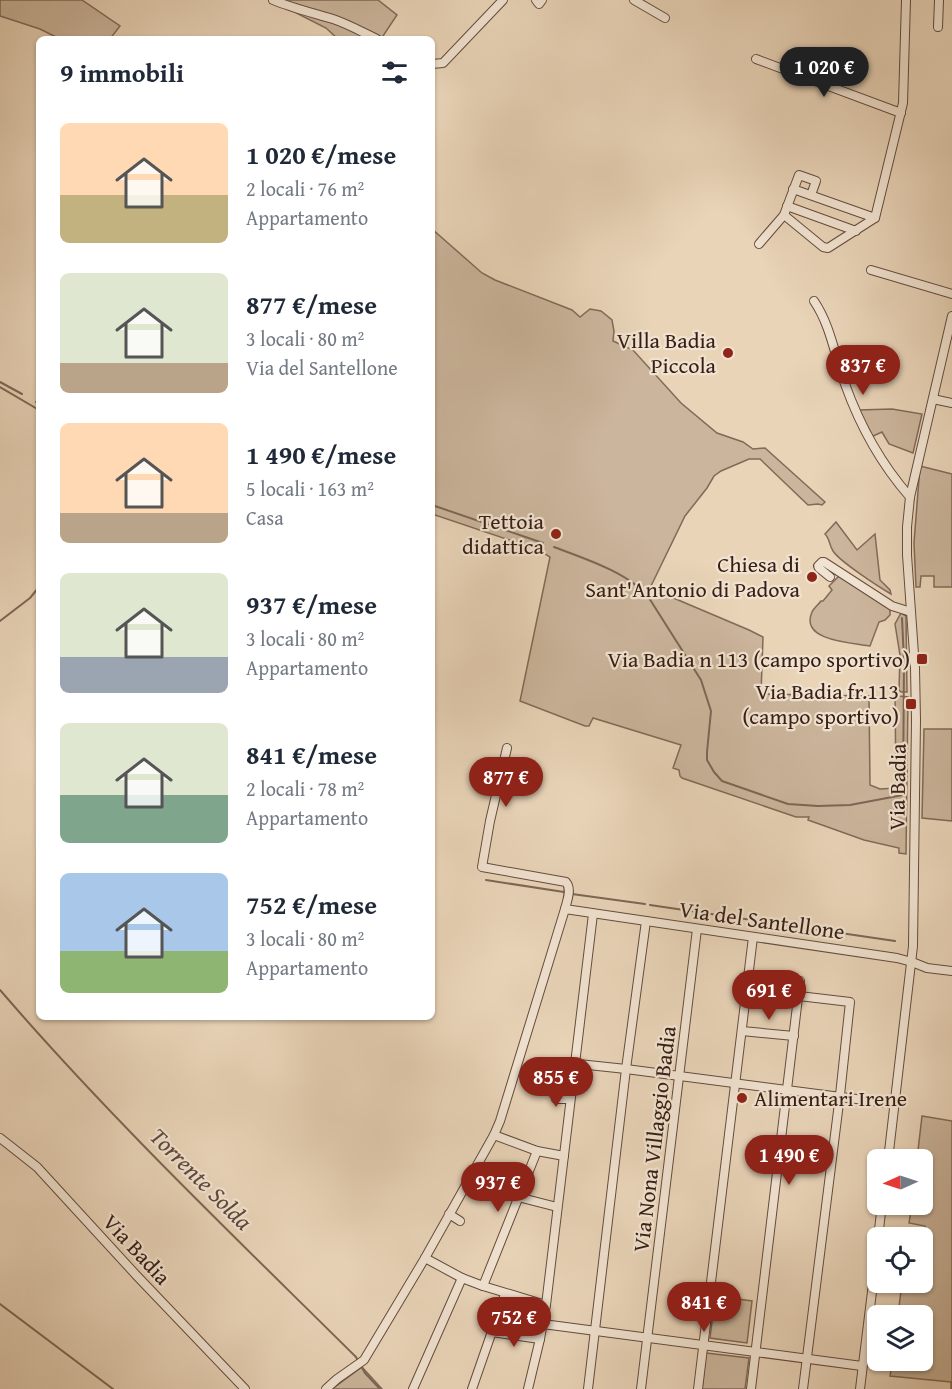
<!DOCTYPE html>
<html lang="it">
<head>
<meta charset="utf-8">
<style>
	:root { --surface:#fff; --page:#f6f6f7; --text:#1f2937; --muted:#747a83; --accent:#8f2418 }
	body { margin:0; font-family:"Gentium Book Plus",serif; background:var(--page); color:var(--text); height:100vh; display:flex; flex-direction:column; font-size:22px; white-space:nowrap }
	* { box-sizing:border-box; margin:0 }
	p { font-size:20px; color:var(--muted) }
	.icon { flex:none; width:33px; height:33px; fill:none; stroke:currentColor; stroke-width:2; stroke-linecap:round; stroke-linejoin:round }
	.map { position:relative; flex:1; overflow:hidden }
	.sheet { position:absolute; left:36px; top:36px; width:399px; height:984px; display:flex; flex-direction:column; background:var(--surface); border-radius:9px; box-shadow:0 2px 4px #0004 }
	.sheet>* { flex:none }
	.needle { width:39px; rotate:267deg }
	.tools { position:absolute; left:867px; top:1149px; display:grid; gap:12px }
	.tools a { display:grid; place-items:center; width:66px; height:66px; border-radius:9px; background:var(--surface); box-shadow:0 2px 4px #0004; font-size:30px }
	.price { position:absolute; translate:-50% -51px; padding:0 14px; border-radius:21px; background:var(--accent); color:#fff; font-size:20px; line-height:39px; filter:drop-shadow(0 2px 3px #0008) }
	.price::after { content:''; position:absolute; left:50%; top:36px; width:18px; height:14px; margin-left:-9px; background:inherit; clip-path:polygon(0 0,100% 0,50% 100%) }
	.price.on { background:#222; color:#fff }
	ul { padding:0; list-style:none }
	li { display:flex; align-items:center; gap:18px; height:150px; padding:0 24px }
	li span { display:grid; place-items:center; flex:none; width:168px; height:120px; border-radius:9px; color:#555 }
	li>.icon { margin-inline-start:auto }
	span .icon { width:72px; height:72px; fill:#fffc; stroke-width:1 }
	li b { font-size:26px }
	h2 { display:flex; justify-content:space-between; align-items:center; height:72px; padding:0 24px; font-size:26px }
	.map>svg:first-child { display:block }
	.green { fill:#cbb59c; stroke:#816a58; stroke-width:1.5 }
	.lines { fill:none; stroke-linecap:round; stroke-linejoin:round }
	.stream { stroke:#7d6656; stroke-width:2 }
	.minor-casing { stroke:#644c3e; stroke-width:10 }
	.minor { stroke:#f1e3d1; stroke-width:8 }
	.poi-dot { fill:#8f2418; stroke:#f1e3d1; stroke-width:2 }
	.labels { text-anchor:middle; stroke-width:4.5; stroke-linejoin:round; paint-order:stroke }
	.poi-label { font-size:22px; fill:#371e15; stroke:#f1e3d1; text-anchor:end }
	.street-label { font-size:22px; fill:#371e15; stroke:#f1e3d1 }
	.water-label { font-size:24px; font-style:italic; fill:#60483b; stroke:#f1e3d1 }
</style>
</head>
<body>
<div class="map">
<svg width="952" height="1389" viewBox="0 0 952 1389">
	<rect width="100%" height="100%" fill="#e9d4b8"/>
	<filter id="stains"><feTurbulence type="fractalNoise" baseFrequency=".00333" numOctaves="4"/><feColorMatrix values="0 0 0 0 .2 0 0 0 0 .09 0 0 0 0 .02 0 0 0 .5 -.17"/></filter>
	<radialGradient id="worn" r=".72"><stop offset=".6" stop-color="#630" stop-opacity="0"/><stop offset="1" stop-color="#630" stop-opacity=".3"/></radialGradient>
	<g class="green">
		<path d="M 0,0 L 82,0 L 120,26 L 110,39 L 60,39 L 40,29 L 0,16 Z"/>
		<path d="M 271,0 L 378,0 L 397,15 L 381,39 L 338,39 L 326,28 Z"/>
		<path d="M 432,229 L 482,273 L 495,280 L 572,310 L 580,317 L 590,309 L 601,311 L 612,320 L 614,331 L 613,341 L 633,350 L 681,403 L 717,433 L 743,442 L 753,449 L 765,448 L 825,502 L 822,505 L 818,504 L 808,505 L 760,459 L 749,459 L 721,471 L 714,476 L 707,488 L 685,516 L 650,588 L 749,630 L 763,637 L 761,694 L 869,696 L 870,785 L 880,789 L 896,788 L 895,692 L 899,696 L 908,697 L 906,854 L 899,853 L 899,848 L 864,840 L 808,820 L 809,817 L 796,817 L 682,778 L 680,776 L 679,770 L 673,768 L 681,745 L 593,718 L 589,726 L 585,726 L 520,701 L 550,557 L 539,550 L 432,514 Z"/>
		<path d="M 892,409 L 922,414 L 913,453 L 889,444 L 882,432 L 871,437 L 858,410 Z"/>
		<path d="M 920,466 L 952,474 L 952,587 L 934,587 L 934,576 L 921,576 L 920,587 L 916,587 L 914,543 Z"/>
		<path d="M 836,522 L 857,550 L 875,534 L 880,580 L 890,590 L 891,594 C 879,587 839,561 833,551 C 829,545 830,539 825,534 Z"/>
		<path d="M 840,575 L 890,606 L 890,615 L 885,620 L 879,622 L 870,646 C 853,643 799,641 812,612 C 814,608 819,604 821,601 L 823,601 L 832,590 L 829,586 Z"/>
		<path d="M 901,613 L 906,616 L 907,692 L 901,692 L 899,690 L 900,655 L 895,624 Z"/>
		<path d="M 924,729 L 952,729 L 952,821 L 922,818 Z"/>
		<path d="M 922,1116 L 952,1121 L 952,1389 L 951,1389 L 951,1382 L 890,1376 L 892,1365 L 882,1361 L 922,1360 L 922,1316 L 898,1315 L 902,1283 L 922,1282 L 923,1258 L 925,1258 L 925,1226 L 909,1223 L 912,1205 L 922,1204 L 922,1160 L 917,1159 Z"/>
		<path d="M 715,1296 L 752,1301 L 747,1343 L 710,1338 Z"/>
		<path d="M 504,1303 L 533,1309 L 537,1312 L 536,1329 L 533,1333 L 495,1328 Z"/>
		<path d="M 706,1353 L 749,1358 L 745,1389 L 702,1389 Z"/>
		<path d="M 362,1367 L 382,1389 L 332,1389 Z"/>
	</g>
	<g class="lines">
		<g class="stream">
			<path d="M 0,382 L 22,394"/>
			<path d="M 0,387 L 39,410"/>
			<path d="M 36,402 L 39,403"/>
			<path d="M 432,505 L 543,543"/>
			<path d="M 554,547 C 583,558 630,573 649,598 L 701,680 L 711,711 L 707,752 L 707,760 L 714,772 L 722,781 L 788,804 L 818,806 L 850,805 L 903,795"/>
			<path d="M 902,618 L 904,661 L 903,795"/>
			<path d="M 0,621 L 30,598 L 39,587"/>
			<path d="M 486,880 L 564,892"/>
			<path d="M 572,894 L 645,904"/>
			<path d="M 650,905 L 895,941"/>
			<path d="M 0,990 C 111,1119 235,1237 356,1357 L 358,1361"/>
			<path d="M 0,1304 L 113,1389"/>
			<path d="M 361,1366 L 365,1373 L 380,1389"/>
		</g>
		<g class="minor-casing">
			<g id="minor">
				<path d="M 273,0 C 292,8 313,13 333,19 C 348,24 362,32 377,39"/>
				<path d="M 536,0 L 539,4 L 542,0"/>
				<path d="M 634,0 L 665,18"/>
				<path d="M 938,27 L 939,0"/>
				<path d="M 756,59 L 901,113"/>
				<path d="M 432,64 L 443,63 L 503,0"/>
				<path d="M 793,189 L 875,218"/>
				<path d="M 787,206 L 856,231"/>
				<path d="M 784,215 L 799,175 L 816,181 L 811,195"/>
				<path d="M 759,244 L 784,215 L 823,247 L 828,248 L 875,218 L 903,103 L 906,0"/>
				<path d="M 871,270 L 952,294"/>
				<path d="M 814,301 C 831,326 835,357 845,384 C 860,426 881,464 910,497"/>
				<path d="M 933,399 L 952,403"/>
				<path d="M 830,577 L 819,568 L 818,566 L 822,562 L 824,562 L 892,606 L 911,612"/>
				<path d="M 507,748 L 490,821 L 482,867 L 566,882 C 572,889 567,901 565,909"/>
				<path d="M 799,996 L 850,1002 L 840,1095 L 803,1389"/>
				<path d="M 742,1031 L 794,1036"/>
				<path d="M 560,1062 L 626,1069 L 895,1104"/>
				<path d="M 556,1099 L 570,1099"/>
				<path d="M 494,1135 L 537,1151 L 564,1156"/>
				<path d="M 0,1138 L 37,1167 L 137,1276 L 245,1389"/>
				<path d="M 888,1160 L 913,946 L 916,720 L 915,668 L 907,555 L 907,527 L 910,497 L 952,316"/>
				<path d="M 518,1197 L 557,1207"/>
				<path d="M 449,1214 L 460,1221"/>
				<path d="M 878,1238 L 882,1204"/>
				<path d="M 425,1258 L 462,1278 L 483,1286 L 546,1305"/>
				<path d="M 483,1286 L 537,1151"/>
				<path d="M 543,1324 L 862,1366"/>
				<path d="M 492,1332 L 540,1339"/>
				<path d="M 326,1389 L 337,1379 L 364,1360 L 425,1258 L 494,1135 L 500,1121 L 565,909 L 897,958 L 912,962 L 927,968 L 952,971"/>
				<path d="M 413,1389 L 462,1278"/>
				<path d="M 472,1389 L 505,1294"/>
				<path d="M 528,1389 L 540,1339 L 546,1305 L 593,914"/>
				<path d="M 588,1389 L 626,1069 L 646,921"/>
				<path d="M 641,1389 L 697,929"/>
				<path d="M 698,1389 L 753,937"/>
				<path d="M 751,1389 L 800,981"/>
				<path d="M 860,1389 L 878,1243"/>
			</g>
		</g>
		<use href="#minor" class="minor"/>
	</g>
	<g class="poi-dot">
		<circle cx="728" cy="353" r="6"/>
		<circle cx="556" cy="534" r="6"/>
		<circle cx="812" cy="577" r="6"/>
		<rect x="916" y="653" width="12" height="12" rx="3"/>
		<rect x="905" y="698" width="12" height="12" rx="3"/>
		<circle cx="742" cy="1098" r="6"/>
	</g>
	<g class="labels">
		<g class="poi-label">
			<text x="716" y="348">Villa Badia<tspan x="716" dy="25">Piccola</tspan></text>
			<text x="544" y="529">Tettoia<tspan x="544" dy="25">didattica</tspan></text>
			<text x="800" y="572">Chiesa di<tspan x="800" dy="25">Sant'Antonio di Padova</tspan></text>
			<text x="910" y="667">Via Badia n 113 (campo sportivo)</text>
			<text x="899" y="699">Via Badia fr.113<tspan x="899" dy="25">(campo sportivo)</tspan></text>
			<text x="754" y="1106" text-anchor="start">Alimentari Irene</text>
		</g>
		<g class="street-label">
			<text transform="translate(897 787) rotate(-89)" y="8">Via Badia</text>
			<text transform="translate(762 920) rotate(8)" y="8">Via del Santellone</text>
			<text transform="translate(654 1139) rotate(-83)" y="8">Via Nona Villaggio Badia</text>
			<text transform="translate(137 1249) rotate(47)" y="8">Via Badia</text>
		</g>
		<g class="water-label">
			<text transform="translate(201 1179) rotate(45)" y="8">Torrente Solda</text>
		</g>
	</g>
	<rect width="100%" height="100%" filter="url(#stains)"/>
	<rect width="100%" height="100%" fill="url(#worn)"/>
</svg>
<div class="tools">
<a><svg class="needle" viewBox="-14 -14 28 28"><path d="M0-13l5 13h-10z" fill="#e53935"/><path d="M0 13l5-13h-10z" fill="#747a83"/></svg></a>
<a><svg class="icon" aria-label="locate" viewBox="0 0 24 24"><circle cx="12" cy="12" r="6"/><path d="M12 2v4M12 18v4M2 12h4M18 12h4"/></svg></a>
<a><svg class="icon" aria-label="layers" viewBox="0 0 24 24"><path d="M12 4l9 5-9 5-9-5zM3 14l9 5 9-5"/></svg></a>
</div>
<b class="price on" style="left:824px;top:98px">1 020 €</b>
<b class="price" style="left:863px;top:396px">837 €</b>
<b class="price" style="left:506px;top:808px">877 €</b>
<b class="price" style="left:769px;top:1021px">691 €</b>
<b class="price" style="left:556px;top:1108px">855 €</b>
<b class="price" style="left:789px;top:1186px">1 490 €</b>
<b class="price" style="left:498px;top:1213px">937 €</b>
<b class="price" style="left:704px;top:1333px">841 €</b>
<b class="price" style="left:514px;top:1348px">752 €</b>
<section class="sheet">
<h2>9 immobili<svg class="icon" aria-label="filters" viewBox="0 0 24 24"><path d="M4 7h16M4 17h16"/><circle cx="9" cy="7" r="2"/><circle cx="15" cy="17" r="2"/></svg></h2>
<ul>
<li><span style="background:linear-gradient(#ffd9b3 60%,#c2b280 0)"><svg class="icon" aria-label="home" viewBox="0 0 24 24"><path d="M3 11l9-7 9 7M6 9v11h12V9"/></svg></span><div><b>1 020 €/mese</b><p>2 locali · 76 m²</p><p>Appartamento</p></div></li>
<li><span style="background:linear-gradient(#dfe7d0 75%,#b9a48a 0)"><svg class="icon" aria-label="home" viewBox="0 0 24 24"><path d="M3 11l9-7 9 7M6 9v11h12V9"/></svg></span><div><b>877 €/mese</b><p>3 locali · 80 m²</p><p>Via del Santellone</p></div></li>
<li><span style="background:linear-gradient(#ffd9b3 75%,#b9a48a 0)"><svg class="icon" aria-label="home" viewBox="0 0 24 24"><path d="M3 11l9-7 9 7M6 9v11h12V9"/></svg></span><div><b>1 490 €/mese</b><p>5 locali · 163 m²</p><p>Casa</p></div></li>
<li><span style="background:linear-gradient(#dfe7d0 70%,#9aa5b1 0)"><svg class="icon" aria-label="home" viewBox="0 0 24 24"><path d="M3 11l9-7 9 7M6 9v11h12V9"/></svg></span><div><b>937 €/mese</b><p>3 locali · 80 m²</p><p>Appartamento</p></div></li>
<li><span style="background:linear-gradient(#dfe7d0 60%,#7fa58c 0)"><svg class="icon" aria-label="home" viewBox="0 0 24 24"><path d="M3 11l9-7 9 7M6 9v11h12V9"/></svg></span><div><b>841 €/mese</b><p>2 locali · 78 m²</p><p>Appartamento</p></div></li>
<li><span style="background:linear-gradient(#a9c7e8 65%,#8fb573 0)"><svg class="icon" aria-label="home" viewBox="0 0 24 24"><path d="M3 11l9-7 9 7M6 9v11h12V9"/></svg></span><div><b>752 €/mese</b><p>3 locali · 80 m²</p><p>Appartamento</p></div></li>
</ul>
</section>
</div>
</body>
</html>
